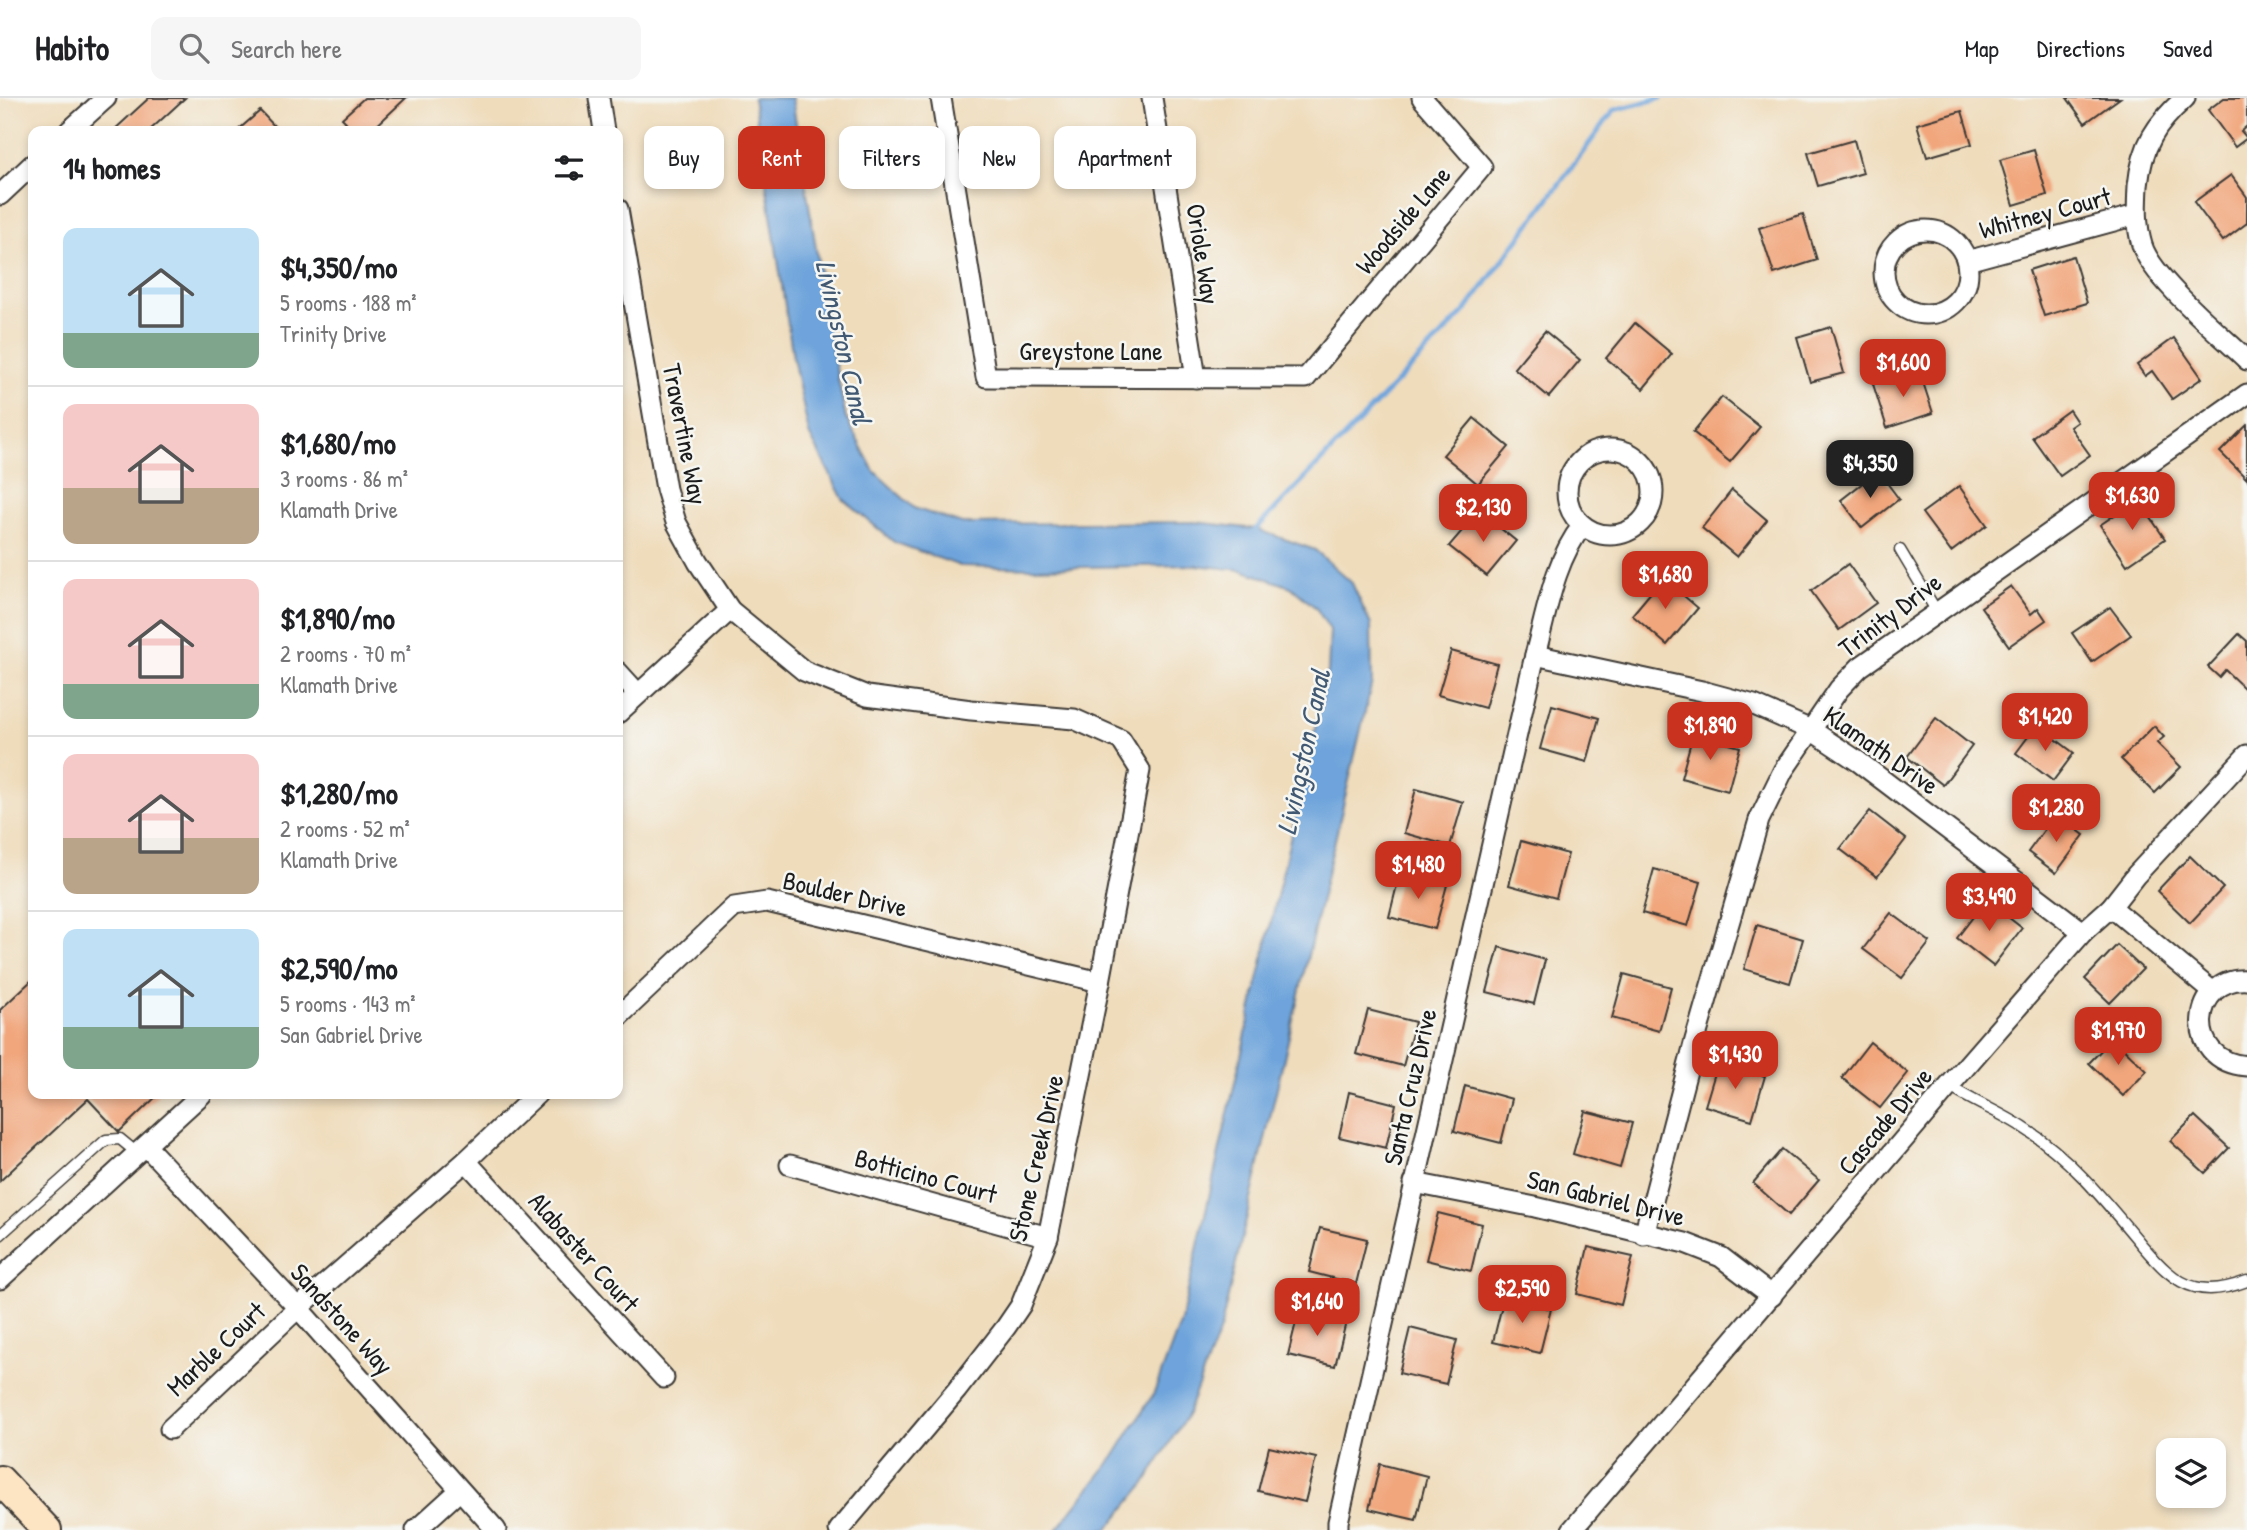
<!DOCTYPE html>
<html lang="en">
<head>
<meta charset="utf-8">
<style>
	:root { --surface:#fff; --page:#f6f6f6; --text:#202124; --muted:#757577; --line:#e0e0e0; --accent:#c8321e }
	body { margin:0; font-family:"Patrick Hand",sans-serif; background:var(--page); color:var(--text); height:100vh; display:flex; flex-direction:column; font-size:26px; white-space:nowrap }
	* { box-sizing:border-box; margin:0 }
	p { font-size:23px; color:var(--muted) }
	.icon { flex:none; width:38px; height:38px; fill:none; stroke:currentColor; stroke-width:2; stroke-linecap:round; stroke-linejoin:round }
	.map { position:relative; flex:1; overflow:hidden }
	.drawer { position:absolute; left:28px; top:28px; width:595px; height:973px; display:flex; flex-direction:column; background:var(--surface); border-radius:14px; box-shadow:0 4px 10px #0003 }
	.drawer>* { flex:none }
	.banner { position:absolute; left:644px; top:28px; width:665px; height:63px; display:flex; gap:14px }
	.controls { position:absolute; left:2156px; top:1340px; display:grid; gap:14px }
	.controls a { display:grid; place-items:center; width:70px; height:70px; border-radius:14px; background:var(--surface); box-shadow:0 4px 10px #0003; font-size:35px }
	.price { position:absolute; translate:-50% -60px; padding:0 16px; border-radius:14px; background:var(--accent); color:#fff; font-size:23px; line-height:46px; filter:drop-shadow(0 2px 4px #0008) }
	.price::after { content:''; position:absolute; left:50%; top:42px; width:21px; height:16px; margin-left:-10px; background:inherit; clip-path:polygon(0 0,100% 0,50% 100%) }
	.price.active { background:#222; color:#fff }
	ul { padding:0; list-style:none }
	li { display:flex; align-items:center; gap:21px; height:175px; padding:0 35px }
	li+li { border-top:2px solid var(--line) }
	li span { display:grid; place-items:center; flex:none; width:196px; height:140px; border-radius:14px; color:#555 }
	li>.icon { margin-inline-start:auto }
	span .icon { width:84px; height:84px; fill:#fffc; stroke-width:1 }
	li b { font-size:30px }
	h2 { display:flex; justify-content:space-between; align-items:center; height:84px; padding:0 35px; font-size:30px }
	.tag { padding:0 24px; border-radius:14px; background:var(--surface); box-shadow:0 4px 10px #0003; font-size:24px; line-height:63px }
	.tag.active { background:var(--accent); color:#fff }
	header { display:flex; align-items:center; gap:42px; box-sizing:border-box; height:98px; padding:0 35px; background:var(--surface); border-bottom:2px solid var(--line) }
	header strong { font-size:33px }
	nav { display:flex; gap:38px; margin-inline-start:auto; font-size:24px }
	.search { width:490px; height:63px; background:var(--page); display:flex; align-items:center; gap:18px; box-sizing:border-box; padding:0 24px; border-radius:14px; color:var(--muted); font-size:26px }
	.map>svg:first-child { display:block }
	.water { fill:#6ea4db; stroke:#45607c; stroke-width:2 }
	.lines { fill:none; stroke-linecap:round; stroke-linejoin:round }
	.stream { stroke:#6ea4db; stroke-width:5 }
	.building { fill:#f1a67c }
	.lane-casing { stroke:#3c3934; stroke-width:13 }
	.street-casing { stroke:#3c3934; stroke-width:23 }
	.secondary-casing { stroke:#3c3934; stroke-width:32 }
	.lane { stroke:#fff; stroke-width:10 }
	.street { stroke:#fff; stroke-width:19 }
	.secondary { stroke:#fde5c4; stroke-width:28 }
	.labels { text-anchor:middle; stroke-width:5; stroke-linejoin:round; paint-order:stroke }
	.street-label { font-size:26px; fill:#1c1c1c; stroke:#f6f6f2 }
	.water-label { font-size:28px; font-style:italic; fill:#415972; stroke:#f6f6f2 }
</style>
</head>
<body>
<header>
<strong>Habito</strong>
<div class="search"><svg class="icon" aria-label="search" viewBox="0 0 24 24"><circle cx="10" cy="10" r="6"/><path d="M15 15l6 6"/></svg>Search here</div>
<nav><a>Map</a><a>Directions</a><a>Saved</a></nav>
</header>
<div class="map">
<svg width="2247" height="1432" viewBox="0 0 2247 1432">
	<rect width="100%" height="100%" fill="#f6f6f2"/>
	<filter id="ink" filterUnits="userSpaceOnUse"><feTurbulence type="fractalNoise" baseFrequency=".0143" numOctaves="2"/><feDisplacementMap in="SourceGraphic" scale="14" xChannelSelector="R" yChannelSelector="G"/><feConvolveMatrix kernelMatrix="1 2 1 2 8 2 1 2 1" color-interpolation-filters="sRGB"/></filter>
	<filter id="wash" filterUnits="userSpaceOnUse"><feTurbulence type="fractalNoise" baseFrequency=".00686" numOctaves="4" result="noise"/><feDisplacementMap in="SourceGraphic" scale="28" xChannelSelector="R" yChannelSelector="G"/><feGaussianBlur stdDeviation="1.57" result="paint"/><feColorMatrix in="noise" values="0 0 0 0 0 0 0 0 0 0 0 0 0 0 0 0 0 1.4 0 .05"/><feComposite in="paint" operator="in"/></filter>
	<g filter="url(#wash)">
		<rect width="100%" height="100%" fill="#efdcbb"/>
		<path class="water" d="M 753,0 L 792,0 L 832,251 L 846,320 L 874,373 L 914,410 L 962,426 L 1195,424 L 1256,431 L 1315,452 L 1352,485 L 1371,527 L 1372,584 L 1221,1229 L 1188,1314 L 1147,1383 L 1107,1432 L 1056,1432 L 1114,1359 L 1154,1295 L 1181,1223 L 1328,573 L 1330,532 L 1316,510 L 1291,489 L 1242,472 L 1194,467 L 1033,470 L 960,468 L 894,444 L 843,401 L 809,336 L 793,260 Z"/>
		<g class="lines">
			<path class="stream" d="M 1254,436 L 1256,431 L 1466,212 L 1614,12 L 1661,0"/>
		</g>
		<g id="blocks">
			<g class="building">
				<path d="M 149,0 L 185,0 L 149,33 L 113,33 Z"/>
				<path d="M 364,0 L 406,0 L 371,33 L 335,33 L 346,24 L 342,20 Z"/>
				<path d="M 2067,0 L 2120,0 L 2085,25 Z"/>
				<path d="M 2224,0 L 2247,0 L 2247,28 L 2241,33 L 2247,40 L 2235,49 L 2208,12 Z"/>
				<path d="M 260,13 L 279,33 L 237,33 Z"/>
				<path d="M 1962,13 L 1972,46 L 1927,59 L 1917,26 Z"/>
				<path d="M 1854,42 L 1863,75 L 1818,88 L 1808,55 Z"/>
				<path d="M 2034,52 L 2047,97 L 2014,107 L 2000,62 Z"/>
				<path d="M 2231,77 L 2247,99 L 2247,125 L 2223,143 L 2194,104 Z"/>
				<path d="M 1803,116 L 1817,162 L 1774,176 L 1759,130 Z"/>
				<path d="M 2073,158 L 2087,205 L 2044,218 L 2029,172 Z"/>
				<path d="M 1635,225 L 1672,256 L 1643,291 L 1606,260 Z"/>
				<path d="M 1831,229 L 1844,275 L 1810,284 L 1797,239 Z"/>
				<path d="M 1545,233 L 1580,262 L 1549,299 L 1514,270 Z"/>
				<path d="M 2174,240 L 2202,280 L 2172,301 L 2152,273 L 2145,278 L 2137,267 Z"/>
				<path d="M 1919,272 L 1933,315 L 1887,330 L 1873,286 Z"/>
				<path d="M 1722,299 L 1760,329 L 1730,364 L 1693,334 Z"/>
				<path d="M 2069,312 L 2077,324 L 2070,329 L 2090,357 L 2060,378 L 2032,339 Z"/>
				<path d="M 1474,320 L 1509,349 L 1478,386 L 1443,357 Z"/>
				<path d="M 2247,327 L 2247,381 L 2220,354 Z"/>
				<path d="M 1878,373 L 1899,401 L 1862,430 L 1841,402 Z"/>
				<path d="M 1959,388 L 1987,427 L 1951,454 L 1922,415 Z"/>
				<path d="M 1732,392 L 1767,422 L 1737,459 L 1702,430 Z"/>
				<path d="M 2138,401 L 2165,441 L 2127,467 L 2100,427 Z"/>
				<path d="M 1479,413 L 1516,443 L 1487,478 L 1449,448 Z"/>
				<path d="M 1848,466 L 1876,505 L 1839,532 L 1811,493 Z"/>
				<path d="M 1663,480 L 1698,510 L 1667,547 L 1632,517 Z"/>
				<path d="M 2011,488 L 2031,516 L 2038,510 L 2046,522 L 2009,548 L 1981,509 Z"/>
				<path d="M 2110,509 L 2131,537 L 2092,564 L 2072,535 Z"/>
				<path d="M 2239,536 L 2247,543 L 2247,593 L 2225,572 L 2219,579 L 2208,569 Z"/>
				<path d="M 1451,553 L 1497,566 L 1485,610 L 1438,597 Z"/>
				<path d="M 1552,607 L 1599,620 L 1587,664 L 1540,651 Z"/>
				<path d="M 1936,620 L 1972,648 L 1943,687 L 1907,659 Z"/>
				<path d="M 2037,627 L 2074,655 L 2053,683 L 2016,655 Z"/>
				<path d="M 2154,628 L 2164,639 L 2157,645 L 2181,669 L 2155,695 L 2121,661 Z"/>
				<path d="M 1693,636 L 1740,649 L 1728,693 L 1681,680 Z"/>
				<path d="M 1416,691 L 1463,704 L 1450,748 L 1404,735 Z"/>
				<path d="M 1870,713 L 1906,741 L 1877,779 L 1840,751 Z"/>
				<path d="M 2056,716 L 2084,737 L 2056,775 L 2028,754 Z"/>
				<path d="M 1521,743 L 1568,756 L 1556,800 L 1509,787 Z"/>
				<path d="M 2190,758 L 2223,790 L 2190,825 L 2157,793 Z"/>
				<path d="M 1654,771 L 1701,784 L 1688,828 L 1642,815 Z"/>
				<path d="M 1400,775 L 1447,787 L 1435,831 L 1389,819 Z"/>
				<path d="M 1986,802 L 2022,830 L 1993,868 L 1957,840 Z"/>
				<path d="M 1891,815 L 1930,844 L 1902,880 L 1863,851 Z"/>
				<path d="M 1757,827 L 1803,841 L 1790,885 L 1744,871 Z"/>
				<path d="M 2117,847 L 2143,871 L 2110,905 L 2085,881 Z"/>
				<path d="M 1499,849 L 1545,862 L 1534,906 L 1487,894 Z"/>
				<path d="M 1624,876 L 1671,889 L 1659,933 L 1612,920 Z"/>
				<path d="M 33,881 L 33,996 L 159,996 L 119,1034 L 88,1001 L 0,1083 L 0,912 Z"/>
				<path d="M 1368,912 L 1415,924 L 1403,968 L 1356,956 Z"/>
				<path d="M 2113,940 L 2147,973 L 2123,998 L 2089,965 Z"/>
				<path d="M 1870,944 L 1908,975 L 1880,1010 L 1842,980 Z"/>
				<path d="M 1718,965 L 1765,978 L 1752,1022 L 1705,1008 Z"/>
				<path d="M 1465,988 L 1512,1001 L 1501,1045 L 1454,1033 Z"/>
				<path d="M 1349,994 L 1396,1006 L 1386,1050 L 1339,1039 Z"/>
				<path d="M 1585,1013 L 1632,1025 L 1620,1070 L 1573,1056 Z"/>
				<path d="M 2195,1018 L 2229,1050 L 2205,1075 L 2170,1043 Z"/>
				<path d="M 1782,1051 L 1819,1082 L 1789,1117 L 1753,1085 Z"/>
				<path d="M 1438,1115 L 1482,1126 L 1471,1173 L 1426,1162 Z"/>
				<path d="M 1320,1130 L 1367,1141 L 1356,1186 L 1309,1174 Z"/>
				<path d="M 1588,1149 L 1633,1159 L 1621,1207 L 1577,1196 Z"/>
				<path d="M 1504,1199 L 1551,1211 L 1540,1255 L 1493,1244 Z"/>
				<path d="M 1299,1212 L 1346,1224 L 1335,1268 L 1288,1257 Z"/>
				<path d="M 1410,1230 L 1457,1242 L 1446,1286 L 1399,1275 Z"/>
				<path d="M 1269,1349 L 1316,1360 L 1305,1404 L 1258,1393 Z"/>
				<path d="M 1380,1366 L 1427,1378 L 1416,1422 L 1369,1411 Z"/>
			</g>
		</g>
	</g>
	<g filter="url(#ink)">
		<use href="#blocks" fill-opacity="0" stroke="#3c3934" stroke-width="2"/>
		<g class="lines">
			<g class="lane-casing">
				<g id="lane">
					<path d="M 1900,452 L 1937,514"/>
					<path d="M 1949,988 C 1973,1004 2000,1014 2024,1030 C 2070,1059 2107,1105 2141,1146 C 2155,1162 2173,1184 2195,1189 C 2212,1194 2231,1189 2247,1183"/>
					<path d="M 0,1137 L 106,1042 L 120,1041 L 137,1055"/>
				</g>
			</g>
			<g class="street-casing">
				<g id="street">
					<path d="M 599,0 L 604,33"/>
					<path d="M 941,0 L 986,279 L 1306,280 L 1482,69 L 1422,0"/>
					<path d="M 1152,0 L 1196,280"/>
					<path d="M 2185,0 C 2156,26 2142,47 2138,88 C 2137,108 2136,127 2142,147 C 2151,179 2221,237 2247,262"/>
					<path d="M 69,33 L 106,0"/>
					<path d="M 0,97 L 33,66"/>
					<path d="M 618,111 L 666,391 L 676,424 L 698,464 L 730,512 L 804,573 L 867,598 L 971,612 L 1074,621 L 1121,642 L 1140,672 L 1100,884 L 1048,1139 L 1021,1207 L 1006,1229 L 957,1292 L 839,1432"/>
					<circle cx="1926" cy="174" r="42"/>
					<path d="M 1967,163 L 2136,117"/>
					<circle cx="1610" cy="394" r="43"/>
					<path d="M 1535,557 L 1702,593 L 1754,607 L 1811,632 L 1859,664 L 2083,834"/>
					<path d="M 618,574 L 638,596"/>
					<path d="M 618,615 L 730,512"/>
					<path d="M 2111,809 L 2213,894"/>
					<path d="M 2247,882 C 2192,878 2181,963 2247,968"/>
					<path d="M 618,919 L 734,809 L 767,804 L 1100,884"/>
					<path d="M 146,1048 L 298,1210 L 496,1432"/>
					<path d="M 466,1063 L 664,1280"/>
					<path d="M 790,1067 L 1048,1139"/>
					<path d="M 1414,1085 L 1535,1109 L 1685,1145 L 1721,1159 L 1772,1198"/>
					<path d="M 1644,1137 L 1695,942 L 1759,722 L 1783,673 L 1839,591 L 1860,569 L 2247,296"/>
					<path d="M 0,1181 L 202,996"/>
					<path d="M 170,1331 L 298,1210 L 466,1063 L 537,996"/>
					<path d="M 416,1432 L 459,1393"/>
					<path d="M 1338,1432 L 1338,1424 L 1535,557 C 1547,513 1554,464 1582,428"/>
					<path d="M 1572,1432 L 1949,988 L 2083,834 L 2111,809 L 2136,777 L 2247,657"/>
				</g>
			</g>
			<g class="secondary-casing">
				<path id="secondary" d="M 0,1382 L 47,1432"/>
			</g>
			<use href="#lane" class="lane"/>
			<use href="#street" class="street"/>
			<use href="#secondary" class="secondary"/>
		</g>
	</g>
	<g class="labels">
		<g class="street-label">
			<text transform="translate(2045 115) rotate(-15)" y="9">Whitney Court</text>
			<text transform="translate(1403 122) rotate(-50)" y="9">Woodside Lane</text>
			<text transform="translate(1203 156) rotate(81)" y="9">Oriole Way</text>
			<text x="1091" y="262">Greystone Lane</text>
			<text transform="translate(685 336) rotate(79)" y="9">Travertine Way</text>
			<text transform="translate(1890 517) rotate(-37)" y="9">Trinity Drive</text>
			<text transform="translate(1881 652) rotate(35)" y="9">Klamath Drive</text>
			<text transform="translate(845 796) rotate(13)" y="9">Boulder Drive</text>
			<text transform="translate(1410 989) rotate(-77)" y="9">Santa Cruz Drive</text>
			<text transform="translate(1885 1023) rotate(-50)" y="9">Cascade Drive</text>
			<text transform="translate(1036 1060) rotate(-77)" y="9">Stone Creek Drive</text>
			<text transform="translate(926 1078) rotate(15)" y="9">Botticino Court</text>
			<text transform="translate(1606 1100) rotate(14)" y="9">San Gabriel Drive</text>
			<text transform="translate(584 1154) rotate(48)" y="9">Alabaster Court</text>
			<text transform="translate(342 1221) rotate(48)" y="9">Sandstone Way</text>
			<text transform="translate(216 1251) rotate(-43)" y="9">Marble Court</text>
		</g>
		<g class="water-label">
			<text transform="translate(844 244) rotate(77)" y="10">Livingston Canal</text>
			<text transform="translate(1303 654) rotate(-78)" y="10">Livingston Canal</text>
		</g>
	</g>
</svg>
<div class="controls">
<a><svg class="icon" aria-label="layers" viewBox="0 0 24 24"><path d="M12 4l9 5-9 5-9-5zM3 14l9 5 9-5"/></svg></a>
</div>
<b class="price" style="left:1903px;top:301px">$1,600</b>
<b class="price active" style="left:1870px;top:402px">$4,350</b>
<b class="price" style="left:2132px;top:434px">$1,630</b>
<b class="price" style="left:1483px;top:446px">$2,130</b>
<b class="price" style="left:1665px;top:513px">$1,680</b>
<b class="price" style="left:2045px;top:655px">$1,420</b>
<b class="price" style="left:1710px;top:664px">$1,890</b>
<b class="price" style="left:2056px;top:746px">$1,280</b>
<b class="price" style="left:1418px;top:803px">$1,480</b>
<b class="price" style="left:1989px;top:835px">$3,490</b>
<b class="price" style="left:2118px;top:969px">$1,970</b>
<b class="price" style="left:1735px;top:993px">$1,430</b>
<b class="price" style="left:1522px;top:1227px">$2,590</b>
<b class="price" style="left:1317px;top:1240px">$1,640</b>
<div class="banner">
<a class="tag">Buy</a>
<a class="tag active">Rent</a>
<a class="tag">Filters</a>
<a class="tag">New</a>
<a class="tag">Apartment</a>
</div>
<section class="drawer">
<h2>14 homes<svg class="icon" aria-label="filters" viewBox="0 0 24 24"><path d="M4 7h16M4 17h16"/><circle cx="9" cy="7" r="2"/><circle cx="15" cy="17" r="2"/></svg></h2>
<ul>
<li><span style="background:linear-gradient(#bfe0f5 75%,#7fa58c 0)"><svg class="icon" aria-label="home" viewBox="0 0 24 24"><path d="M3 11l9-7 9 7M6 9v11h12V9"/></svg></span><div><b>$4,350/mo</b><p>5 rooms · 188 m²</p><p>Trinity Drive</p></div></li>
<li><span style="background:linear-gradient(#f6c9c9 60%,#b9a48a 0)"><svg class="icon" aria-label="home" viewBox="0 0 24 24"><path d="M3 11l9-7 9 7M6 9v11h12V9"/></svg></span><div><b>$1,680/mo</b><p>3 rooms · 86 m²</p><p>Klamath Drive</p></div></li>
<li><span style="background:linear-gradient(#f6c9c9 75%,#7fa58c 0)"><svg class="icon" aria-label="home" viewBox="0 0 24 24"><path d="M3 11l9-7 9 7M6 9v11h12V9"/></svg></span><div><b>$1,890/mo</b><p>2 rooms · 70 m²</p><p>Klamath Drive</p></div></li>
<li><span style="background:linear-gradient(#f6c9c9 60%,#b9a48a 0)"><svg class="icon" aria-label="home" viewBox="0 0 24 24"><path d="M3 11l9-7 9 7M6 9v11h12V9"/></svg></span><div><b>$1,280/mo</b><p>2 rooms · 52 m²</p><p>Klamath Drive</p></div></li>
<li><span style="background:linear-gradient(#bfe0f5 70%,#7fa58c 0)"><svg class="icon" aria-label="home" viewBox="0 0 24 24"><path d="M3 11l9-7 9 7M6 9v11h12V9"/></svg></span><div><b>$2,590/mo</b><p>5 rooms · 143 m²</p><p>San Gabriel Drive</p></div></li>
</ul>
</section>
</div>
</body>
</html>
